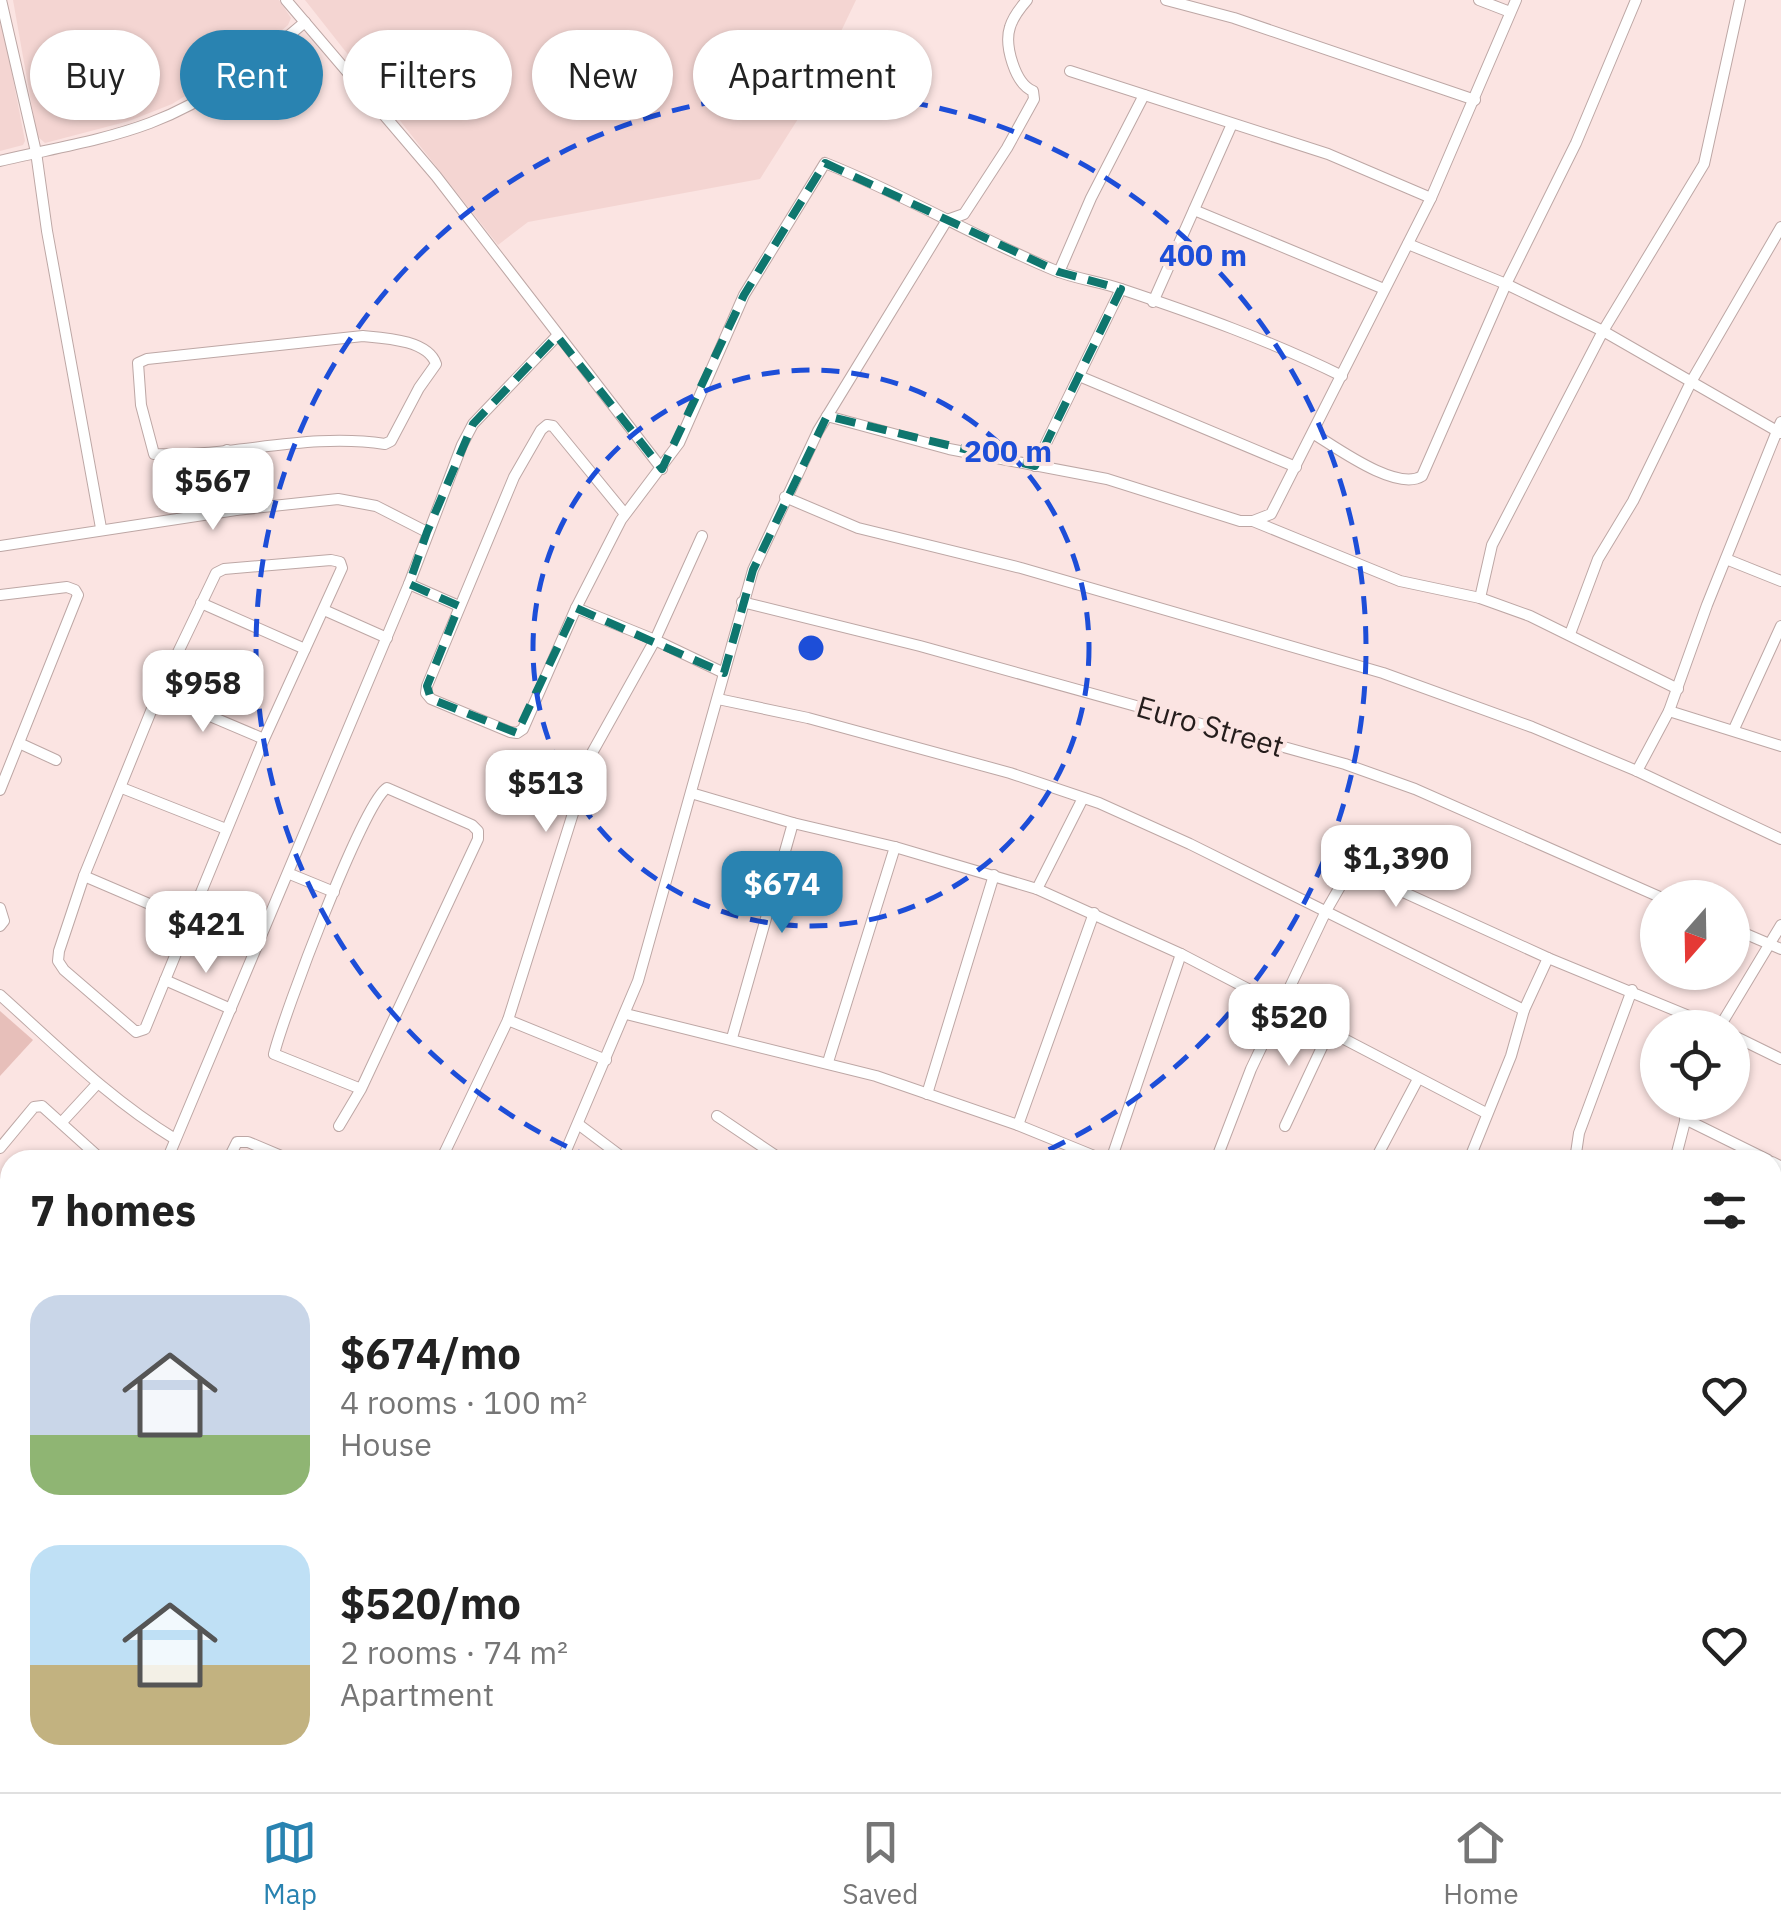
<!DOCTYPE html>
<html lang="en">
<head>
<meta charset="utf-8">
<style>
	:root { --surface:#fff; --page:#f2f2f2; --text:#222; --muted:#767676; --line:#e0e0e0; --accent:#2983b1 }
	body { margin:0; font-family:"IBM Plex Sans",sans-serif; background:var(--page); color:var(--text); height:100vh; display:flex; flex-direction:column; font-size:38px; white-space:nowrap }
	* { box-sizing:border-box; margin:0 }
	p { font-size:32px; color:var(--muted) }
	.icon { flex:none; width:55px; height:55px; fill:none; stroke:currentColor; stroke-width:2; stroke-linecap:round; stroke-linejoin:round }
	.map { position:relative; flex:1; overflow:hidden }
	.details { position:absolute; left:0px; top:1150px; width:1782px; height:642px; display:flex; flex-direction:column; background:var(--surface); border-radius:30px 30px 0 0; box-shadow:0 2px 8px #0004 }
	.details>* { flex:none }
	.banner { position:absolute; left:30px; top:30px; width:1000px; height:90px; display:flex; gap:20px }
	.needle { width:65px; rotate:200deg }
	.controls { position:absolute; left:1640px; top:880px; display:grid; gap:20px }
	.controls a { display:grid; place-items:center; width:110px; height:110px; border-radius:50%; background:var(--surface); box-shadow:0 2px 8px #0004; font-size:50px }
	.price { position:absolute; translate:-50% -85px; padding:0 22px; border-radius:20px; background:#fff; color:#222; font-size:32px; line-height:65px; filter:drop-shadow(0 2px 5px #0008) }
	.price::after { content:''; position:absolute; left:50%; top:60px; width:30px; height:22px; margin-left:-15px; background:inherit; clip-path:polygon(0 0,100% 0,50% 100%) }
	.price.selected { background:var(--accent); color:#fff }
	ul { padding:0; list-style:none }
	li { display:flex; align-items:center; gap:30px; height:250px; padding:0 30px }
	li span { display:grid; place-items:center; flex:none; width:280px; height:200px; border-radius:30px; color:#555 }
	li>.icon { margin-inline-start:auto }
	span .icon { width:120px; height:120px; fill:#fffc; stroke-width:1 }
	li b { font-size:42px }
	h2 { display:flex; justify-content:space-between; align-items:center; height:120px; padding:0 30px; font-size:42px }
	.chip { padding:0 35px; border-radius:45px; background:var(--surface); box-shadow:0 2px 8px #0004; font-size:35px; line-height:90px }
	.chip.selected { background:var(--accent); color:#fff }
	.tab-bar { display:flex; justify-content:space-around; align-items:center; height:140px; border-top:2px solid var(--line); background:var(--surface); font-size:28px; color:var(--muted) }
	.tab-bar a { display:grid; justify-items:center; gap:5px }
	.tab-bar .selected { color:var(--accent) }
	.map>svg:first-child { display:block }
	.built { fill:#f4d5d2 }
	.green { fill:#e7bfba }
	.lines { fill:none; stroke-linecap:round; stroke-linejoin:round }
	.minor-casing { stroke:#bda7a5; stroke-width:12 }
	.trunk-casing { stroke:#af7872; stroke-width:20 }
	.minor { stroke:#fff; stroke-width:10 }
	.trunk { stroke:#fabab4; stroke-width:18 }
	.marked { fill:none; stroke:#0f766e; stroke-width:8; stroke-dasharray:20 12; stroke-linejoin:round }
	.ring { fill:none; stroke:#1d4ed8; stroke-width:5; stroke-dasharray:18 12 }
	.labels { text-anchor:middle; stroke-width:8; stroke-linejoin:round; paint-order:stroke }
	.street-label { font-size:30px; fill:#251d1c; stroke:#fbe4e2 }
	.centre { fill:#1d4ed8; stroke:#fbe4e2; stroke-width:5 }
	.ring-label { font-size:30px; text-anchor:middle; font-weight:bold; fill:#1d4ed8; stroke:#fbe4e2; stroke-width:8; stroke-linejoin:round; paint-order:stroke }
</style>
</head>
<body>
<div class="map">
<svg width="1781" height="1792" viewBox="0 0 1781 1792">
	<rect width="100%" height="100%" fill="#fbe4e2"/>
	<g class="built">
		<path d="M 13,0 L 279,0 L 291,18 L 288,25 L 254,54 L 172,104 L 129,121 L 45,143 L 37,136 Z"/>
		<path d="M 305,0 L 856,0 L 803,111 L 760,179 L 528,222 L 498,245 Z"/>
		<path d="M 0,11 L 25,141 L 23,145 L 0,151 Z"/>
	</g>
	<path class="green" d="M 0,1011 L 33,1040 L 0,1076 Z"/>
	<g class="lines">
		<g class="minor-casing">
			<g id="minor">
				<path d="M 1,0 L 36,152 L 47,231 L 101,528"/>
				<path d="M 286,0 L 436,176 L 662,469"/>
				<path d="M 1166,0 L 1234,18 L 1475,100"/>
				<path d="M 1479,0 L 1510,12"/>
				<path d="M 1070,71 L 1328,154 L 1431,198"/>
				<path d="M 0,161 C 50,149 102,141 150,123 C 209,101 258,62 305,22"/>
				<path d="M 1194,210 L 1384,289"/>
				<path d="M 1408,244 L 1506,284 L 1603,331 L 1777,431 L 1781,422"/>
				<path d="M 1059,272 L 1091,198 L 1144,95"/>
				<path d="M 1153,302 L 1232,124"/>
				<path d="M 363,336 C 385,338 428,340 436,364 L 419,388 L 391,441 L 385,444 C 305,432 232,458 154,454 L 141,405 L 138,363 L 147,359 Z"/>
				<path d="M 1079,376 L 1296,467"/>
				<path d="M 827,416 L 949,449 L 1107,479 L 1240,521 L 1253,521 L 1271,514 L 1431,198 L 1516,0"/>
				<path d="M 1314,434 C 1337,448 1397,492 1422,476 L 1506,284 L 1576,143 L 1636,0"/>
				<path d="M 227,450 L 236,510"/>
				<path d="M 1035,466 L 1121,289"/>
				<path d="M 785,497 L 858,528 L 1021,568 L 1383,673 L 1532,727 L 1637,771 L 1781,839"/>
				<path d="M 625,514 L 553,426 L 547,425 L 541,430 L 514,477 L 427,686 L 426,693 L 431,699 L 510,732 L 517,733 L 523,729 L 576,608 L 621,520 L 679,443 L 744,295 L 825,163 C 904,194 976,238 1054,270 C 1075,279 1099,281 1121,289 C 1196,314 1271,341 1342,376"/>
				<path d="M 1253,521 L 1400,581 L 1480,598 L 1530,616 L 1678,689"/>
				<path d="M 0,546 L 236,510 L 338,499 L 376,506 L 427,532"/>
				<path d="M 1726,559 L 1781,581"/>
				<path d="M 331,560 L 340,562 L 342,568 L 264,739 L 145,1029 L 136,1032 L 64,970 L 58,961 L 59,951 L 84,876 L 158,694 L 216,573 L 224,569 Z"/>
				<path d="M 409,584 L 459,606"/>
				<path d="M 0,595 L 67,587 L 75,590 L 78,595 L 0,790"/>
				<path d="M 1480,598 L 1492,545 L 1603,331 L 1704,164 L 1740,0"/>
				<path d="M 742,602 L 920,646 L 1345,764 L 1415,789 L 1662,898"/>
				<path d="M 201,603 L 305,649"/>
				<path d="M 576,608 L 655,640 L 724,673"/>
				<path d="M 324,610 L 387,638"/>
				<path d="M 1570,634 L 1598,559 L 1633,501 L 1691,382 L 1781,227"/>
				<path d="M 158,694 L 264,739"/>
				<path d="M 718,699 L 808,718 L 1010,773 L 1099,803 L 1190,844 L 1524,1010"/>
				<path d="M 1669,711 L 1781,746"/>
				<path d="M 1734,729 L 1781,626"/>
				<path d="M 19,743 L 56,760"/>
				<path d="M 1637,771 L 1669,711 L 1707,605 L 1777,431 L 1780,433"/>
				<path d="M 122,788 L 226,829"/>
				<path d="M 691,793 L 793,823 L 895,847 L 1037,889 L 1181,954 L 1486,1113"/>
				<path d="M 290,874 L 334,892"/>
				<path d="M 84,876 L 189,921"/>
				<path d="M 1037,889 L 1083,798"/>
				<path d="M 0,908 L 4,921 L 0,926"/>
				<path d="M 1732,928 L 1781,949"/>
				<path d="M 165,980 L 231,1009"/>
				<path d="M 0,995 C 57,1046 109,1099 175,1139"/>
				<path d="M 626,1014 L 876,1076 L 1018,1125 L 1104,1160"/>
				<path d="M 508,1020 L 606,1060"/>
				<path d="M 1719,1028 L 1781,925"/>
				<path d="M 1732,1035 L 1781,1059"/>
				<path d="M 732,1038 L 793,823"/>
				<path d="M 828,1062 L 895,847"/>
				<path d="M 927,1094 L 994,875"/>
				<path d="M 717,1116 L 782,1160"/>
				<path d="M 1685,1119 L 1768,1160"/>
				<path d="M 62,1122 L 97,1084"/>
				<path d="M 578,1124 L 626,1160"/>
				<path d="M 1018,1125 L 1094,913"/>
				<path d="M 339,1126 L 361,1089 L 478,839 L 478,831 L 472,825 L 387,788 C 363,802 283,1017 274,1054 L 361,1089"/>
				<path d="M 1285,1126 L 1330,1030"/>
				<path d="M 0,1148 L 34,1107 L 42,1106 L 102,1160"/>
				<path d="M 167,1160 L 409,584 L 462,445 L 473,424 L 557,336"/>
				<path d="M 228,1160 L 237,1142 L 248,1142 L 291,1160"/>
				<path d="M 441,1160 L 508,1020 L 592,753 L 655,640 L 702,536"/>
				<path d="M 562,1160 L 638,981 L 753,570 L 818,431 L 947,220 L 964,214 L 1007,148 L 1034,99 L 1033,91 C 1015,84 1004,45 1010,27 C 1013,17 1020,8 1027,0"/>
				<path d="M 1111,1160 L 1181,954"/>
				<path d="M 1216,1160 L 1251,1069 L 1326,911 L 1349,871 L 1357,871 L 1548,958 L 1718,1028"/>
				<path d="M 1375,1160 L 1418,1079"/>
				<path d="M 1469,1160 L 1511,1056 L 1524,1010 L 1548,958"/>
				<path d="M 1575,1160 L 1579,1133 L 1632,990"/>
				<path d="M 1675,1160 L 1690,1102"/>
				<path d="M 1772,1162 L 1780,1166 L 1772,1180"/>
				<path d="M 0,1231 L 10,1241"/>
				<path d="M 1772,1277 L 1781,1281"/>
				<path d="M 1772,1385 L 1781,1388"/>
				<path d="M 1772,1503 L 1781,1509"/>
				<path d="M 0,1587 L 10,1577"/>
				<path d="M 1772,1625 L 1781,1631"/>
				<path d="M 0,1704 L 10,1713"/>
				<path d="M 1772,1737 L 1781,1743"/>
				<path d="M 82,1782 L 92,1792"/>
				<path d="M 224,1782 L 234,1792"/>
				<path d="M 901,1782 L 913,1792"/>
				<path d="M 1645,1782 L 1659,1792"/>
				<path d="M 817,1783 L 828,1792"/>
				<path d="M 317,1792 L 327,1782"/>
				<path d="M 923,1792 L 931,1782"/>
				<path d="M 1010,1792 L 1015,1782"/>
				<path d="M 1123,1792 L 1127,1782"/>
				<path d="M 1241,1792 L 1245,1782"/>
				<path d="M 1409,1792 L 1414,1782"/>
				<path d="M 1523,1792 L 1528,1782"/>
			</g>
		</g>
		<g class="trunk-casing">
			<g id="trunk">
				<path d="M 0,1346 L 10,1355"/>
				<path d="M 0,1379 L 10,1388"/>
				<path d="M 428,1782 L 439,1792"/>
				<path d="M 464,1782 L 474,1792"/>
			</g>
		</g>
		<use href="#minor" class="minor"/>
		<use href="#trunk" class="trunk"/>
	</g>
	<path class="marked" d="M 825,163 L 1059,272 L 1121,289 L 1035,466 L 827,416 L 753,570 L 724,673 L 576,608 L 517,733 L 431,699 L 427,686 L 459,606 L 409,584 L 427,532 L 473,424 L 557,336 L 662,469 L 744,295 Z"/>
	<g class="ring">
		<circle cx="811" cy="648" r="278"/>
		<path d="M594 1159A555 555 0 1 1 1028 1159"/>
	</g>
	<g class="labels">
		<g class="street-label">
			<text transform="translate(1210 727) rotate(16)" y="10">Euro Street</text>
		</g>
	</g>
	<circle cx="811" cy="648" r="15" class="centre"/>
	<g class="ring-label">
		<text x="1203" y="266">400 m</text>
		<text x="1008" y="462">200 m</text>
	</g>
</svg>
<div class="controls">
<a><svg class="needle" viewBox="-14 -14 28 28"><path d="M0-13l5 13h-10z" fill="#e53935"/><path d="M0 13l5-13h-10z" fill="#767676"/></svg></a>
<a><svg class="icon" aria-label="locate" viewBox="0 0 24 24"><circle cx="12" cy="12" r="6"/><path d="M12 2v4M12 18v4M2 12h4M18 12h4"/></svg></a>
</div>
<b class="price" style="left:213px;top:533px">$567</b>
<b class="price" style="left:203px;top:735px">$958</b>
<b class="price" style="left:546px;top:835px">$513</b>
<b class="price" style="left:1396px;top:910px">$1,390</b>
<b class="price selected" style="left:782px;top:936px">$674</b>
<b class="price" style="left:206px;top:976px">$421</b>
<b class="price" style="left:1289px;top:1069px">$520</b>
<div class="banner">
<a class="chip">Buy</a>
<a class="chip selected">Rent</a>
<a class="chip">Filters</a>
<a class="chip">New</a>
<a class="chip">Apartment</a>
</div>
<section class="details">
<h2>7 homes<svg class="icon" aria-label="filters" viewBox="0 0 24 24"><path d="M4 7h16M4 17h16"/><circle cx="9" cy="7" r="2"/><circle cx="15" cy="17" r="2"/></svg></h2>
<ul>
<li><span style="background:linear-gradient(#c9d6e8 70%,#8fb573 0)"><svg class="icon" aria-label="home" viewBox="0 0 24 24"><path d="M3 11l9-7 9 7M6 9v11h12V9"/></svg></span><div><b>$674/mo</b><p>4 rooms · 100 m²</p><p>House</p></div><svg class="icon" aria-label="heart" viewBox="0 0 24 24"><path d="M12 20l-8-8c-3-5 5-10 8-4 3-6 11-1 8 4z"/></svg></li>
<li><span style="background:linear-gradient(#bfe0f5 60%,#c2b280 0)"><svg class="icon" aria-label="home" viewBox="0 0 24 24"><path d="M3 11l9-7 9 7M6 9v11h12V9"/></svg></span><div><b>$520/mo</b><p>2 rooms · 74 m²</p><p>Apartment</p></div><svg class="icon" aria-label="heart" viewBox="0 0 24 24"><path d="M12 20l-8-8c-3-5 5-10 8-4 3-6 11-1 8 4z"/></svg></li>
</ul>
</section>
</div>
<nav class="tab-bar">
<a class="selected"><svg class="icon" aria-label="map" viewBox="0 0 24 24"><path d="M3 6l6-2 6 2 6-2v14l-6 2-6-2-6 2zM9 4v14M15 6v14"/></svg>Map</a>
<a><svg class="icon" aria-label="saved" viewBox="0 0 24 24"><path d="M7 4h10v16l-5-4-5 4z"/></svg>Saved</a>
<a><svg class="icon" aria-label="home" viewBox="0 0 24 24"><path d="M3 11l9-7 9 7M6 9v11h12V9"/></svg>Home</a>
</nav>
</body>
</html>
